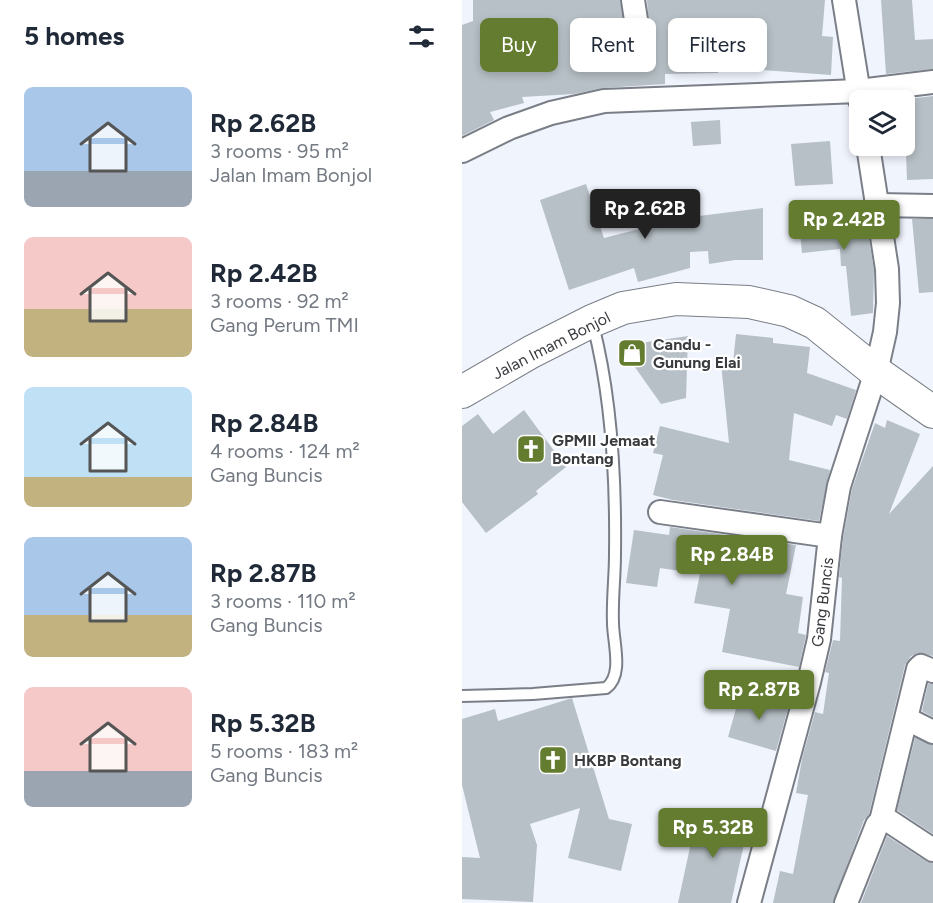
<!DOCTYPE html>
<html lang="en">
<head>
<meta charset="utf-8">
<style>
	:root { --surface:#fff; --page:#f2f2f3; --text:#1f2937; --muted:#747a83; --accent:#647c2f }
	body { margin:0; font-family:Figtree,sans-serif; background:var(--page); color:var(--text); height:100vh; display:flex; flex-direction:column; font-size:22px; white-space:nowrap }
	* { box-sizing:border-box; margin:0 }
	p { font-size:20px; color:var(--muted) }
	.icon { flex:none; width:33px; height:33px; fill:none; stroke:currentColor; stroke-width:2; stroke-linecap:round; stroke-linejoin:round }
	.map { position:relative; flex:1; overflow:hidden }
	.drawer { display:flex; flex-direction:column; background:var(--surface); width:462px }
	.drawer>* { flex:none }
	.hud { position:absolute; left:18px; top:18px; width:363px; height:54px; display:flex; gap:12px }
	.controls { position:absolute; left:387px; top:90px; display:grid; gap:12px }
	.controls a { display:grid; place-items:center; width:66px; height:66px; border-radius:9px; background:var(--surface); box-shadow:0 3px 9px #0003; font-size:30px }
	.price { position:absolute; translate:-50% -51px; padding:0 14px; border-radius:6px; background:var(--accent); color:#fff; font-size:20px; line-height:39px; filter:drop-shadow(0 2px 3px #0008) }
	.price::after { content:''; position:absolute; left:50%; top:36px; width:18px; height:14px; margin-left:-9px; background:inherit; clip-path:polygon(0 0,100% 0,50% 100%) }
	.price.current { background:#222; color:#fff }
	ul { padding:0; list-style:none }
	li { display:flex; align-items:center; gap:18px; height:150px; padding:0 24px }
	li span { display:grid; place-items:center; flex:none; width:168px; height:120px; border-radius:9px; color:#555 }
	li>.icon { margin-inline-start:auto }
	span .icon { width:72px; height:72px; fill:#fffc; stroke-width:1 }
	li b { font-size:26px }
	h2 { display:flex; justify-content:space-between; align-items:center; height:72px; padding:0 24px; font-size:26px }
	.chip { padding:0 21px; border-radius:9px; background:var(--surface); box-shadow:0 3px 9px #0003; font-size:21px; line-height:54px }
	.chip.current { background:var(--accent); color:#fff }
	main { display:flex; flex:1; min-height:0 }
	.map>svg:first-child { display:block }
	.building { fill:#b7c0c6 }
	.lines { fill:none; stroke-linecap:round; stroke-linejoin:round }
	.lane-casing { stroke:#7a7e86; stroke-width:14 }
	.street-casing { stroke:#7a7e86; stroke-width:26 }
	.secondary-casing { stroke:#7a7e86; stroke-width:34 }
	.lane { stroke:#fff; stroke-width:10 }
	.street { stroke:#fff; stroke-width:22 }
	.secondary { stroke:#fff; stroke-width:32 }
	.labels { text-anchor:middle; stroke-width:4.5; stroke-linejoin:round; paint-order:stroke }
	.poi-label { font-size:16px; font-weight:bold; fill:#393b3e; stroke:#fff; text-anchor:start }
	.street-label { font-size:16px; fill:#393b3e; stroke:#fff }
</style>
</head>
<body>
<main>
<section class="drawer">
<h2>5 homes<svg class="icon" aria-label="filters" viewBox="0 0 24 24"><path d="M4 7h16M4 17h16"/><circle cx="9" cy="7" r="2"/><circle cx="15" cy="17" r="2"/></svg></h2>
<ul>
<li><span style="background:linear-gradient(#a9c7e8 70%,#9aa5b1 0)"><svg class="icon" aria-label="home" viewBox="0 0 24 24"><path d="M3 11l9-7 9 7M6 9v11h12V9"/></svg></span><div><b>Rp 2.62B</b><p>3 rooms · 95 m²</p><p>Jalan Imam Bonjol</p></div></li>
<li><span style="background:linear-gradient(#f6c9c9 60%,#c2b280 0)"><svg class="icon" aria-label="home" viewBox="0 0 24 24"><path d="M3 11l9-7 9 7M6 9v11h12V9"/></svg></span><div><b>Rp 2.42B</b><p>3 rooms · 92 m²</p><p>Gang Perum TMI</p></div></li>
<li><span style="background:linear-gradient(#bfe0f5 75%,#c2b280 0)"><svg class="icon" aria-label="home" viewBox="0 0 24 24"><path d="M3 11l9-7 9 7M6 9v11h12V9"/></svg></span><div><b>Rp 2.84B</b><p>4 rooms · 124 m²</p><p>Gang Buncis</p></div></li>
<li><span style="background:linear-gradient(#a9c7e8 65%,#c2b280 0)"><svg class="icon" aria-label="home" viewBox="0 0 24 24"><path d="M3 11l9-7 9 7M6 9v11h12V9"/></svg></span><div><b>Rp 2.87B</b><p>3 rooms · 110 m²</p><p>Gang Buncis</p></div></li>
<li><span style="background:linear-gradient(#f6c9c9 70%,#9aa5b1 0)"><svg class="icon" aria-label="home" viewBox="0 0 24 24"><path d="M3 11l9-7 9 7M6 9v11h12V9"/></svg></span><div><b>Rp 5.32B</b><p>5 rooms · 183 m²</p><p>Gang Buncis</p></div></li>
</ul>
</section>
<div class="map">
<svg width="471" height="903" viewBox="0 0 471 903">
	<rect width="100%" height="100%" fill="#f0f4fd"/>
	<g class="building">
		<path d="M 11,0 L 158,0 L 163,28 L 169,32 L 175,33 L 182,31 L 187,24 L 185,0 L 363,0 L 360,36 L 371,37 L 369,75 L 256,67 L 256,73 L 203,74 L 203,84 L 141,88 L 112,94 L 60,97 L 62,103 L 28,112 L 32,120 L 0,136 L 0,25 L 11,21 Z"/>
		<path d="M 419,0 L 450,0 L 453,40 L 471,39 L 471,69 L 424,74 Z"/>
		<path d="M 471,96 L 471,179 L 445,180 L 442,100 L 438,100 Z"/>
		<path d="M 258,120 L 259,144 L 231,146 L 229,122 Z"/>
		<path d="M 368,141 L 371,184 L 333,186 L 329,144 Z"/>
		<path d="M 124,184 L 142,238 L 197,224 L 196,220 L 236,211 L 237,216 L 301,208 L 301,260 L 273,260 L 247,264 L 246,251 L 228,252 L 228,268 L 176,282 L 172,268 L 107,290 L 78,200 Z"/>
		<path d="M 336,211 L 403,215 L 412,270 L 411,313 L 389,316 L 384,266 L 379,266 L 378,249 L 340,253 Z"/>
		<path d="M 450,219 L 471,219 L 471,292 L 457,293 Z"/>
		<path d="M 274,334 L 311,338 L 311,343 L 348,347 L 345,373 L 394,390 L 385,419 L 374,415 L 370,426 L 332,413 L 327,460 L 368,470 L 357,521 L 211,500 L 191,495 L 201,455 L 191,453 L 198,426 L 267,443 L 259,363 L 271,363 Z"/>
		<path d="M 226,336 L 224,398 L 199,404 L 158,346 Z"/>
		<path d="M 62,410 L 104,467 L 74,491 L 76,494 L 24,533 L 0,502 L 0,426 L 16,414 L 31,434 Z"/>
		<path d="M 425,420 L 458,434 L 427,514 L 471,466 L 471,656 L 456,653 L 449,656 L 443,665 L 407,814 L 402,820 L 371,903 L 311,903 L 318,871 L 331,874 L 346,795 L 334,793 L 340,759 L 353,712 L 361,714 L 367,673 L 363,672 L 371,640 L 378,641 L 380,578 L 377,577 L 381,538 L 390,489 L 413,423 L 423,428 Z"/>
		<path d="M 208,527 L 334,545 L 324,594 L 341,597 L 336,633 L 344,635 L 337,667 L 260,652 L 268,609 L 232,603 L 238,574 L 198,568 L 195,587 L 164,583 L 172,530 L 207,535 Z"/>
		<path d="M 466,684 L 471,684 L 471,717 L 460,711 Z"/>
		<path d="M 279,691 L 327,705 L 314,751 L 266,737 Z"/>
		<path d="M 110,698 L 147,819 L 170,824 L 159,871 L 106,858 L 118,808 L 68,824 L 75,845 L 71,902 L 0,899 L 0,857 L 18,858 L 0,785 L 0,719 L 33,709 L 36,721 Z"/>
		<path d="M 453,738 L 471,745 L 471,834 L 435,810 Z"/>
		<path d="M 236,810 L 287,821 L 269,903 L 216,903 Z"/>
		<path d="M 425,836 L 464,861 L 471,863 L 471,903 L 399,903 Z"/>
	</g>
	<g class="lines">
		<g class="lane-casing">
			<path id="lane" d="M 0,696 L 71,694 L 144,688 C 162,675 151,642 151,623 C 150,600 153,577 153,554 C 154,478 150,398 131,325"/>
		</g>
		<g class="street-casing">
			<g id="street">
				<path d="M 171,0 L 174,20"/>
				<path d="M 382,0 L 398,100"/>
				<path d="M 0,151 L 47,128 L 89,113 L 142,101 L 397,91 L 471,82"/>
				<path d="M 416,205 L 471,206"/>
				<path d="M 198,512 L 368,536"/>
				<path d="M 445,719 L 471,732"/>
				<path d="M 419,821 L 456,669 L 459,666 L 471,671"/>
				<path d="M 287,903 L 347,682 L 357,639 L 368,536 L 377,486 L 414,372 L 423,332 L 426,303 L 425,269 L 406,146"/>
				<path d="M 384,903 L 415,825 L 419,821 L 427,821 L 471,850"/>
			</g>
		</g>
		<g class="secondary-casing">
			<path id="secondary" d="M 0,392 L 69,352 L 130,321 L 161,308 L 214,299 L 287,302 L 327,311 L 353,323 L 414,372 L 471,412"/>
		</g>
		<use href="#lane" class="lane"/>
		<use href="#street" class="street"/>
		<use href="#secondary" class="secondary"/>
	</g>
	<defs>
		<g id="shop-square" transform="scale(1.5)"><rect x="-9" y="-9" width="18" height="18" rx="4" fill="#647c2f" stroke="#fff"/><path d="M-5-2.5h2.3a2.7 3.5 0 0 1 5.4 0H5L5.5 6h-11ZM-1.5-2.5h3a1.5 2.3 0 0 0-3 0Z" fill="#fff"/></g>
		<g id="church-square" transform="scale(1.5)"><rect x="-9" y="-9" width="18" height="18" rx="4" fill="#647c2f" stroke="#fff"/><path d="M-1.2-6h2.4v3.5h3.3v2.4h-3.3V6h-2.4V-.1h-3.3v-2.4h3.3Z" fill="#fff"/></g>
	</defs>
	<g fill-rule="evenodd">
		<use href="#shop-square" x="170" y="353"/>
		<use href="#church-square" x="69" y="449"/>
		<use href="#church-square" x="91" y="760"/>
	</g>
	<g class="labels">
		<g class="poi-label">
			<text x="191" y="350">Candu -<tspan x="191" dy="18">Gunung Elai</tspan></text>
			<text x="90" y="446">GPMII Jemaat<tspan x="90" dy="18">Bontang</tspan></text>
			<text x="112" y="766">HKBP Bontang</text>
		</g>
		<g class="street-label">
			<text transform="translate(89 345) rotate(-27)" y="6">Jalan Imam Bonjol</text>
			<text transform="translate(360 602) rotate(-83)" y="6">Gang Buncis</text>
		</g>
	</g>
</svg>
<div class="controls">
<a><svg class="icon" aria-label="layers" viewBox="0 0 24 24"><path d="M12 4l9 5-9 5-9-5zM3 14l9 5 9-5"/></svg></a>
</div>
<b class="price current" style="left:183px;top:240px">Rp 2.62B</b>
<b class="price" style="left:382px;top:251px">Rp 2.42B</b>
<b class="price" style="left:270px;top:586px">Rp 2.84B</b>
<b class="price" style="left:297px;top:721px">Rp 2.87B</b>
<b class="price" style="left:251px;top:859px">Rp 5.32B</b>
<div class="hud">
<a class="chip current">Buy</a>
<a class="chip">Rent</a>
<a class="chip">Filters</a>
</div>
</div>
</main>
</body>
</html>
